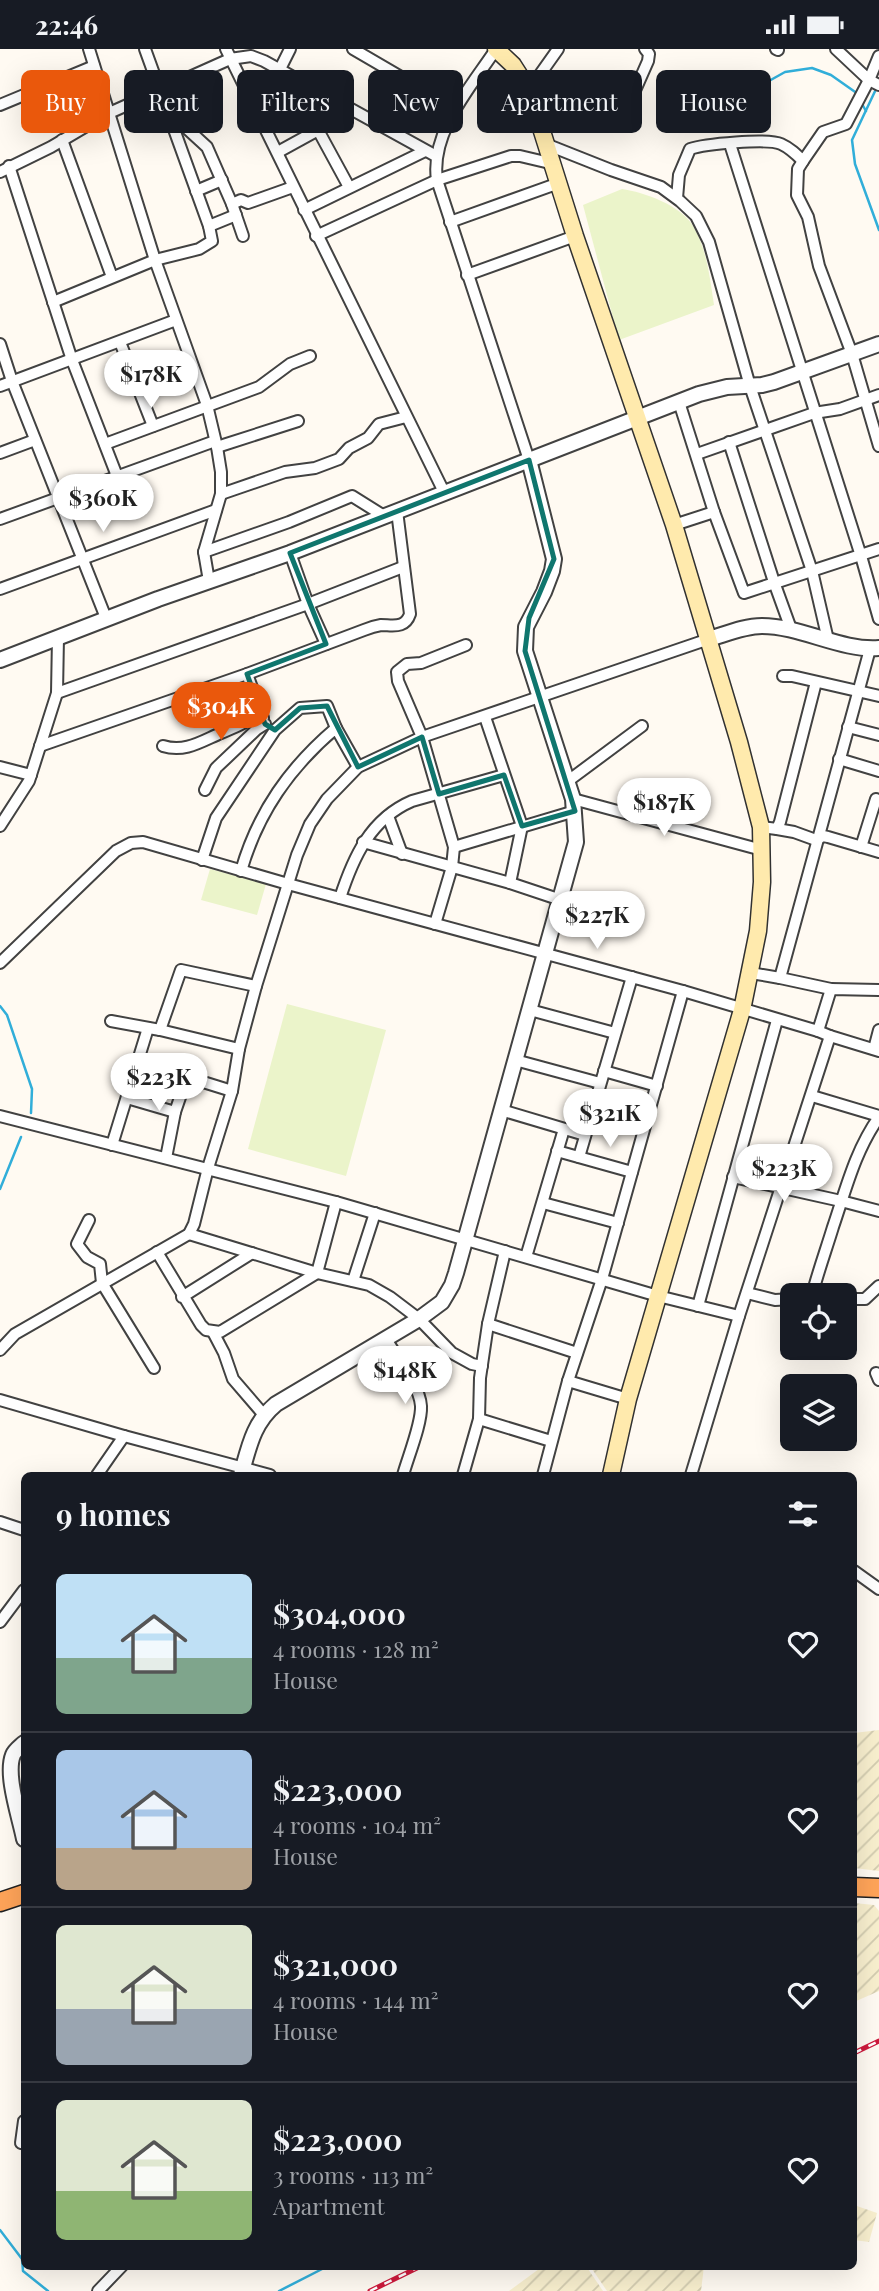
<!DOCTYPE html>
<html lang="en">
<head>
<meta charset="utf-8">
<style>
	:root { --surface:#171b24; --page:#242831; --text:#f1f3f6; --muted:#9ea1a6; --line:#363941; --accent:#ea580c }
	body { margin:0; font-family:"Playfair Display",serif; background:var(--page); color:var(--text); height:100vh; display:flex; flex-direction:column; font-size:26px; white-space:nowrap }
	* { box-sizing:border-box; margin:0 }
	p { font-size:23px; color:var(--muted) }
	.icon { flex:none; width:38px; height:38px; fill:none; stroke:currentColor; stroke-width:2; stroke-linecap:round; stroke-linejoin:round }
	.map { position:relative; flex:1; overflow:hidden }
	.side { position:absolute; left:21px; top:1423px; width:836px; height:798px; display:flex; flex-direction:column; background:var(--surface); border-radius:10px; box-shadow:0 7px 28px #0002 }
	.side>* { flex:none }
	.banner { position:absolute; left:21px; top:21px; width:838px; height:63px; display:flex; gap:14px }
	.tools { position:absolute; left:780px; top:1234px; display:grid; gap:14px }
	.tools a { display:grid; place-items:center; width:77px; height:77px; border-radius:10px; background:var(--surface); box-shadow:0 7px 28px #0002; font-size:35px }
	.price { position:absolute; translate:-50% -60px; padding:0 16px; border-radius:24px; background:#fff; color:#222; font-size:23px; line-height:46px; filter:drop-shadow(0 2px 4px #0008) }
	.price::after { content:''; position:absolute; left:50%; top:42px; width:21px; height:16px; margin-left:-10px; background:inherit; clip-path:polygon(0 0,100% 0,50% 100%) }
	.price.current { background:var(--accent); color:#fff }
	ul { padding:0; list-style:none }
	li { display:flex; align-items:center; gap:21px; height:175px; padding:0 35px }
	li+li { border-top:2px solid var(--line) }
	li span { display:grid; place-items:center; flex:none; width:196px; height:140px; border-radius:10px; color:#555 }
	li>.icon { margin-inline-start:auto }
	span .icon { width:84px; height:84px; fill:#fffc; stroke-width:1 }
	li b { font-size:30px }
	h2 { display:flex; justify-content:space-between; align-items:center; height:84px; padding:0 35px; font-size:30px }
	.tag { padding:0 24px; border-radius:10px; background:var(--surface); box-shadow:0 7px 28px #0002; font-size:24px; line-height:63px }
	.tag.current { background:var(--accent); color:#fff }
	.status { display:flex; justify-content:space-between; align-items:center; height:49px; padding:0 35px; background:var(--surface); direction:ltr }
	.status svg { height:19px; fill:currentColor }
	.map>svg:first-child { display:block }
	.farmland { fill:url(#farmland-furrows) }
	.pitch { fill:#ebf4ca }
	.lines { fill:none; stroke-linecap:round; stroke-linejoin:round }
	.stream { stroke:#31aed9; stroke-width:2.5 }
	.minor-casing { stroke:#424242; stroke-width:14 }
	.tertiary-casing { stroke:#424242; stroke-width:18 }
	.secondary-casing { stroke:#313131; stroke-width:19 }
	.trunk-casing { stroke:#202020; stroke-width:21 }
	.minor { stroke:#fff; stroke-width:10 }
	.tertiary { stroke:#fff; stroke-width:14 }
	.secondary { stroke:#ffeaad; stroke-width:16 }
	.trunk { stroke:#ffa459; stroke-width:18 }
	.rail-casing { stroke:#cd1a3c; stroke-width:5 }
	.rail { stroke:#fff; stroke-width:2.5; stroke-dasharray:8; stroke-linecap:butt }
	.marked { fill:none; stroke:#0f766e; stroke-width:5; stroke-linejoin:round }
</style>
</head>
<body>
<div class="status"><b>22:46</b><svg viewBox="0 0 49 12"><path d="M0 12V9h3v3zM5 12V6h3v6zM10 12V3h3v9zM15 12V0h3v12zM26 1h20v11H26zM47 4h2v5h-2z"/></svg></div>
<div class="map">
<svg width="879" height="2242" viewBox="0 0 879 2242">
	<defs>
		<pattern id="farmland-furrows" width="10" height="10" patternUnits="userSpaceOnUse" patternTransform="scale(1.75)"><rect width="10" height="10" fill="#f8efce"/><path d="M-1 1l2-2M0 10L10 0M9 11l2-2" fill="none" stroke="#d3ccb0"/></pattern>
	</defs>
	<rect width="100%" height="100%" fill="#fffaf2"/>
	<g class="farmland">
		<path d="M 879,1681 L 879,1822 L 854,1819 L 854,1684 Z"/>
		<path d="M 854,1854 L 874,1856 L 879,1862 L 879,1942 L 854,1953 Z"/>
		<path d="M 854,2156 L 877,2164 L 869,2193 L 854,2191 Z"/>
		<path d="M 543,2217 L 586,2217 L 603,2242 L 509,2242 Z"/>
		<path d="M 590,2217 L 704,2217 L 701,2242 L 607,2242 Z"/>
	</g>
	<g class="pitch">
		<path d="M 622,140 C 644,143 682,157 693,177 C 707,200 710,230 714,256 L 619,291 L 583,156 Z"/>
		<path d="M 210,820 L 266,835 L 257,866 L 201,851 Z"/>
		<path d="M 287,955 L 386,981 L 346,1127 L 248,1100 Z"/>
	</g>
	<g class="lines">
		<g class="stream">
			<path d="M 877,38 L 852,91 L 855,115 L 879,181"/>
			<path d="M 665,40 L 688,52 L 715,59 L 753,41 L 785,23 L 812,19 L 831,26 L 858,45"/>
			<path d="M 862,55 L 866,62"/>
			<path d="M 0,957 L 7,966 L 32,1040 L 31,1064"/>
			<path d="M 0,1140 L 21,1088"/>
			<path d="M 0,2181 L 22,2210 L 23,2222 L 48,2242"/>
			<path d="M 279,2242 L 328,2217"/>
		</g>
		<g class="minor-casing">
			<g id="minor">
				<path d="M 89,0 L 155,211 L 207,356 L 217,398 L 221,423 L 221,445 L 204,503 L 209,532"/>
				<path d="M 226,0 L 444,443"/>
				<path d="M 353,0 L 456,60"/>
				<path d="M 496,0 C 471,38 430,83 437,131 L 529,411"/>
				<path d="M 776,0 L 778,1"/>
				<path d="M 836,0 L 869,31 L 879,7"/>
				<path d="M 280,20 L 290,0"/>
				<path d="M 529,41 L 558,0"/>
				<path d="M 594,42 L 623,55 L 629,55 L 648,12 L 649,5 L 645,0"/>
				<path d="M 0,56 L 94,17"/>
				<path d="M 170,69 L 183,76 L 207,98 L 232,155 L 243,187"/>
				<path d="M 318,81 L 349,138"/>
				<path d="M 62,91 L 112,228"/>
				<path d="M 730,95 L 861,507 L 879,570"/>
				<path d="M 548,96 L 611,121 L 661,138 L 680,152 L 696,167 L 709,193 L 750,337 L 812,522 L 828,591"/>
				<path d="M 278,103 L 318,81 L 340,54"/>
				<path d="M 803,112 L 798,120 L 797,146 L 808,168 L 819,217 L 852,305 L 879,397"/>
				<path d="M 9,117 L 72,311 L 117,427"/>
				<path d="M 0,123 L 51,98 L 107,65 L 230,10 L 251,7 L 264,12 L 436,107"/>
				<path d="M 196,142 L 222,131"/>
				<path d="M 677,149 L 679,126 L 690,100 C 704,95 768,89 781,95 C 790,99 796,105 803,112 L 823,83 L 846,75 L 869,31 L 879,36"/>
				<path d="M 232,155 L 241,151 L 248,154 L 293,138"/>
				<path d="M 304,161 L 425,102"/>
				<path d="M 450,173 L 559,134"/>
				<path d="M 209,177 L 236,166"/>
				<path d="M 316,187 L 437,131 L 511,107 L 520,107 L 554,115"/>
				<path d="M 467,226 L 575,187"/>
				<path d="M 53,253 L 155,211 L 199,200 L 212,192 L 209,177 L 145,0"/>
				<path d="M 120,293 L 153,377"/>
				<path d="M 0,295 L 12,332 L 106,569"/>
				<path d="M 0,337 L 176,271"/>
				<path d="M 679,353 L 714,463 L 744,544 L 879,500"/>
				<path d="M 729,393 L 774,533 L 791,580"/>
				<path d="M 105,395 L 259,338 L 290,315 L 310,307"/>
				<path d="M 217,398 L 298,372"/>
				<path d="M 0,404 L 35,391"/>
				<path d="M 697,405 L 814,364 L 840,360 L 879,346"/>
				<path d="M 221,445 L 285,423 L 315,419 L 339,410 L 349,399 L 368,389 L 379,375 L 406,368"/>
				<path d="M 0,470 L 215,392"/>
				<path d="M 674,476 L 714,463"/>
				<path d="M 204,503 L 289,473 L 352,447 L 384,467"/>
				<path d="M 290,504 L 308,555 L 326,595"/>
				<path d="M 0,540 L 216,461"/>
				<path d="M 247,625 L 263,669"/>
				<path d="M 783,627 L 792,627 L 879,647"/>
				<path d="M 57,644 L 308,555 L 403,518"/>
				<path d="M 485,668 L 522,777 L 510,834"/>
				<path d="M 848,678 L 879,686"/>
				<path d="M 40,697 L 247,625 L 364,581 C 369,579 375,577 381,576 C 393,576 405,580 410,565 L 397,462"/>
				<path d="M 163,697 C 185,704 202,692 221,684 C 235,678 248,673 260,663"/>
				<path d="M 839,710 L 879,722"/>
				<path d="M 0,718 L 31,726"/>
				<path d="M 568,732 L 642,677"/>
				<path d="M 205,741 L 216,719 L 257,680 L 265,675"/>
				<path d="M 573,750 L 762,801"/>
				<path d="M 388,767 L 402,805"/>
				<path d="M 0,777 L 29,732 L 57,644 L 58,588"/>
				<path d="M 761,778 L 777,780 L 780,773 L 816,633"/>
				<path d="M 777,780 L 794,783 L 816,791 L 823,787 L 828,788 L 879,803"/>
				<path d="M 363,793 L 510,834 L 561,851"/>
				<path d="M 454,798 L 575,762"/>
				<path d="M 861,798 L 876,750"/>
				<path d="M 202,811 L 216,769 L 275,681 L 300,659 L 327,657 L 336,679"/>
				<path d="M 241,822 C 258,763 290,718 336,679 L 358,718"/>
				<path d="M 340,849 C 353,809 370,770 412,752 L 504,726"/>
				<path d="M 435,875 L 452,818 L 454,798 L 422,688 L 398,632 L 397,623 L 407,615 L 421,614 L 466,596"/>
				<path d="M 0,914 L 116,802 L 131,794 L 143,793 L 288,835 L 683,942 L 818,982 L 831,940 L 879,941"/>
				<path d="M 751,924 L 780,929"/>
				<path d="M 831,940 L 780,929 L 870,600"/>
				<path d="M 530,961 L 615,984"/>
				<path d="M 111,972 L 160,981 L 239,1000"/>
				<path d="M 160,981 L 181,921 L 256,937"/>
				<path d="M 830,987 L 879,1002"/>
				<path d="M 874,1000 L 879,981"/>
				<path d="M 515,1011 L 600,1034"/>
				<path d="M 137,1017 L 187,1028 L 232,1042"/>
				<path d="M 604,1022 L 657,1037"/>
				<path d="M 812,1047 L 879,1067"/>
				<path d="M 127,1049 L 175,1063"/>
				<path d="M 501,1061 L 585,1086"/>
				<path d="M 0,1067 L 336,1153 L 658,1247 L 739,1267"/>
				<path d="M 112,1096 L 148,979"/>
				<path d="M 557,1102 L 632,1123"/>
				<path d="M 579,1108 L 632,928"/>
				<path d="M 166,1109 L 175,1063 L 187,1028"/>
				<path d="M 733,1128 L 841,1152 L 879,1162"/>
				<path d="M 543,1154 L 618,1174"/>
				<path d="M 89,1171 L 77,1195 L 87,1208 L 100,1215 L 102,1234 L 154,1319"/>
				<path d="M 189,1185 L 317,1224 L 369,1236 L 390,1248 L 419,1270 L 452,1304 L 472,1315 L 482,1317"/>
				<path d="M 157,1203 L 201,1276 L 206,1281 L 220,1283 L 317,1224 L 336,1153"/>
				<path d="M 526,1208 L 564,1080"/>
				<path d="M 353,1232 L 375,1164"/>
				<path d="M 747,1244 L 775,1251 L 793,1250"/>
				<path d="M 812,1246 C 818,1223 826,1201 833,1178 C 846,1140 855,1102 879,1068"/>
				<path d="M 182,1248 L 252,1204"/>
				<path d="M 845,1250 L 865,1250 L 879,1237"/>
				<path d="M 698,1257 L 777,971"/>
				<path d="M 488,1275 L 577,1304"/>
				<path d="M 213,1283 L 224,1304 L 233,1330 L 264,1366"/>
				<path d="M 386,1290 C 396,1307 420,1337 421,1357 C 422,1374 408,1408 403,1426"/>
				<path d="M 0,1301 L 15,1285 L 189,1185 L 194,1175 L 208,1119 L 232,1042 L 239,1000 L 256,937 L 297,806 L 310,775 L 327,750 L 358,718 L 422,688 L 709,590"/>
				<path d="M 876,1324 L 879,1331"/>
				<path d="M 568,1332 L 628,1350"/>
				<path d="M 0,1351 L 124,1387 L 270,1426"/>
				<path d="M 479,1370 L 551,1392"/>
				<path d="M 97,1426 L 124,1387"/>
				<path d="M 463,1426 L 479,1370 L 480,1329 L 488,1275 L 505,1202"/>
				<path d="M 543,1426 L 568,1332 L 602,1230 L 683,942"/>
				<path d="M 691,1426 L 739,1267 L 830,987 L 818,982"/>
				<path d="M 0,1473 L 24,1481"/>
				<path d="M 854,1522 L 879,1540"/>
				<path d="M 0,1573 L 24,1541"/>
				<path d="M 21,2094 L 24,2072"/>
				<path d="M 98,2242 L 122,2217"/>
			</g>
		</g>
		<g class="tertiary-casing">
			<g id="tertiary">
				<path d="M 709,590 C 726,585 744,577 762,577 C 801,577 841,602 879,599"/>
				<path d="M 0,611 L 158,550 L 290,504 L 699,345 L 727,338 L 762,336 L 774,333 L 879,295"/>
				<path d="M 241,1426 C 249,1398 253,1374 276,1355 L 419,1270 L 442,1253 L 452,1236 L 456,1224 L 576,793 L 573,750 L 525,602 L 526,578 L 544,543 L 552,522 L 554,510 L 529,411"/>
				<path d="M 24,1694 C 21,1697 15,1701 13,1706 C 5,1726 20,1769 24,1790"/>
			</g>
		</g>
		<g class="secondary-casing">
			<path id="secondary" d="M 496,0 L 513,16 L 529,41 L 575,187 L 674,476 L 739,693 L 761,778 L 762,833 L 758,882 L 742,961 L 628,1350 L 611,1426"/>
		</g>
		<g class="trunk-casing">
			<g id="trunk">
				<path d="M 854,1838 L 879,1839"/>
				<path d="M 0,1853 L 24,1845"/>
			</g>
		</g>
		<use href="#minor" class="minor"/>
		<use href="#tertiary" class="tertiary"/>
		<use href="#secondary" class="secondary"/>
		<use href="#trunk" class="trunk"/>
		<g class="rail-casing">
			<g id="rail">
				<path d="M 854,2004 L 879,1992"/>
				<path d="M 370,2242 L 421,2217"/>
			</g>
		</g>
		<use href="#rail" class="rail"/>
	</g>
	<path class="marked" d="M 529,411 L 554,510 L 529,569 L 525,602 L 575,762 L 522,777 L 504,726 L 439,745 L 422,688 L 358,718 L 327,657 L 300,659 L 275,681 L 265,675 L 247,625 L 326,595 L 290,504 Z"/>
</svg>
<div class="tools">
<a><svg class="icon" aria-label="locate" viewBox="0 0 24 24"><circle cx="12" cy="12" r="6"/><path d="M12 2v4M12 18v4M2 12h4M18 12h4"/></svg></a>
<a><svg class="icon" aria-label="layers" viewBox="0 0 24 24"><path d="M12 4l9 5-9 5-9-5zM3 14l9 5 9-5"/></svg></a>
</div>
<b class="price" style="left:151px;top:361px">$178K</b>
<b class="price" style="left:103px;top:485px">$360K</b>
<b class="price current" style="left:221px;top:693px">$304K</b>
<b class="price" style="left:664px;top:789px">$187K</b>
<b class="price" style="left:597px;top:902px">$227K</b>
<b class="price" style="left:159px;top:1064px">$223K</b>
<b class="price" style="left:610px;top:1100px">$321K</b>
<b class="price" style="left:784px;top:1155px">$223K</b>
<b class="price" style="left:405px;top:1357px">$148K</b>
<div class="banner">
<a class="tag current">Buy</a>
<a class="tag">Rent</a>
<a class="tag">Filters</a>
<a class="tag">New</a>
<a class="tag">Apartment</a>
<a class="tag">House</a>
</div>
<section class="side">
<h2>9 homes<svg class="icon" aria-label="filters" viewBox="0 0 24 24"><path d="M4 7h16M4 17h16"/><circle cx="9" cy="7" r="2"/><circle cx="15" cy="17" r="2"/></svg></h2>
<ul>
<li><span style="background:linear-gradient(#bfe0f5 60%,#7fa58c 0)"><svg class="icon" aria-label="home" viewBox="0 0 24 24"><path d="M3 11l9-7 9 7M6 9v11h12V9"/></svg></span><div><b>$304,000</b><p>4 rooms · 128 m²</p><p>House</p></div><svg class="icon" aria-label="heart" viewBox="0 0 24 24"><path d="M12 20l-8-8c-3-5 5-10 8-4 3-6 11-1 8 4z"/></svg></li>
<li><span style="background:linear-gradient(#a9c7e8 70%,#b9a48a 0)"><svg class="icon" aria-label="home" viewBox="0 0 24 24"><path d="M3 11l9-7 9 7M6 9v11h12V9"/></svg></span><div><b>$223,000</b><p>4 rooms · 104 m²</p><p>House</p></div><svg class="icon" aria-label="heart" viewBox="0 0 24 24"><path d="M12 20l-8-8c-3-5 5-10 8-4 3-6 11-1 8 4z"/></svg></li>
<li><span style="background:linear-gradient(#dfe7d0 60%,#9aa5b1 0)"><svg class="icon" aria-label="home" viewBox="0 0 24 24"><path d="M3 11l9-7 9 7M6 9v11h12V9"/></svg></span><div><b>$321,000</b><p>4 rooms · 144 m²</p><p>House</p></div><svg class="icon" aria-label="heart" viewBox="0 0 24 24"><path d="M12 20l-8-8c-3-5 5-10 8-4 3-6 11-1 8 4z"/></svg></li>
<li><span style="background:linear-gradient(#dfe7d0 65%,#8fb573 0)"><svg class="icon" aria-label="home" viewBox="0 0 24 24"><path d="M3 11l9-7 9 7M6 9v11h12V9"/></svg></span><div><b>$223,000</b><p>3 rooms · 113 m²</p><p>Apartment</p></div><svg class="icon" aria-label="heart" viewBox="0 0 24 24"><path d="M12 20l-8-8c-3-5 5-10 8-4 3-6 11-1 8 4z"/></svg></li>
</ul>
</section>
</div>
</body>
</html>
